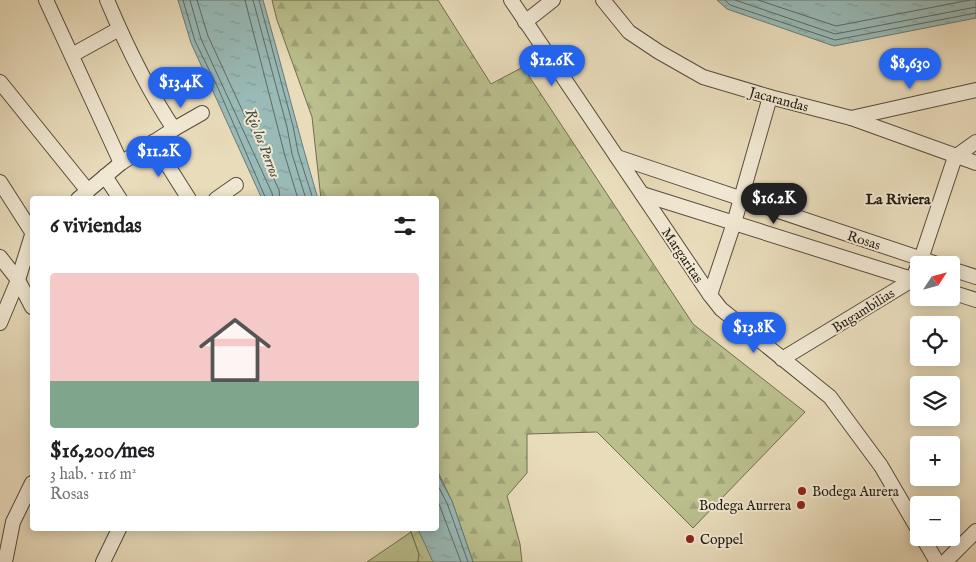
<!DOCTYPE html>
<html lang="es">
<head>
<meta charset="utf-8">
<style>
	:root { --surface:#fff; --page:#f2f2f2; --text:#202124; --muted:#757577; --line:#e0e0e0; --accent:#2563eb }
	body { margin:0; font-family:"IM FELL English",serif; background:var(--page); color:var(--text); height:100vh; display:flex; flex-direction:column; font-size:19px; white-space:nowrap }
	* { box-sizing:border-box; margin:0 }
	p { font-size:16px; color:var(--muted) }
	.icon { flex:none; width:28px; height:28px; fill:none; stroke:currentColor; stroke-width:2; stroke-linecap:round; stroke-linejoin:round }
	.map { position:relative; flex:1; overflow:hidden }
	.sheet { position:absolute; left:30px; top:196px; width:409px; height:335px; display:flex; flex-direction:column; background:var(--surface); border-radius:5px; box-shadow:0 2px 12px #0003 }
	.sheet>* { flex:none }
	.needle { width:32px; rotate:54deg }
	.tools { position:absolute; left:910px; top:256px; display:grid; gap:10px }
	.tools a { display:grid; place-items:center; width:50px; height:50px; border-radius:5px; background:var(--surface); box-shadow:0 2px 12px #0003; font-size:25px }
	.price { position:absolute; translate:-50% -42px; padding:0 11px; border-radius:18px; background:var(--accent); color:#fff; font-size:16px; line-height:32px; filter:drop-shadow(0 1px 2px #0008) }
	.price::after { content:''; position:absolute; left:50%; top:30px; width:15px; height:11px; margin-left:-8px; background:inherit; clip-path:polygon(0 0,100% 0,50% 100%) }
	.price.selected { background:#222; color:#fff }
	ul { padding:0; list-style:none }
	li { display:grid; align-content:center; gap:10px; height:265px; padding:0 20px }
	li+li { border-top:1px solid var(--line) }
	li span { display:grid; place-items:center; height:155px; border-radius:5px; color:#555 }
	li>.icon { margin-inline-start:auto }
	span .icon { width:90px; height:90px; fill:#fffc; stroke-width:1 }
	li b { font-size:21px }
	h2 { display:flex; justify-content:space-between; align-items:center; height:60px; padding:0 20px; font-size:21px }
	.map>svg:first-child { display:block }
	.grass { fill:#babf8d; stroke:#6f6e4f }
	.forest { fill:url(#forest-firs); stroke:#6f6e4f }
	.park { fill:url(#park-crowns); stroke:#6f6e4f }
	.water { fill:url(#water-ripples); stroke:#6a7b75 }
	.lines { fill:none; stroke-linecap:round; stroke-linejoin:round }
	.shore { stroke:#5e6b64; stroke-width:1 }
	.minor-casing { stroke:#554c3c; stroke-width:16 }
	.minor { stroke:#f1e8d3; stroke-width:14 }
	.poi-dot { fill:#8f2418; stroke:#f1e8d3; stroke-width:2 }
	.labels { text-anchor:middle; stroke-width:4; stroke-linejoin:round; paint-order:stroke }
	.street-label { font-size:14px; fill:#241c11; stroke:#f1e8d3 }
	.poi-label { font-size:14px; fill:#241c11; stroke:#f1e8d3; text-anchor:start }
	.water-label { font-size:15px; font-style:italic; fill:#474b43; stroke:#f1e8d3 }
	.neighbourhood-label { font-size:15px; font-weight:bold; fill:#241c11; stroke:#f1e8d3 }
</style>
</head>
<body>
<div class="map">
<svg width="976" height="562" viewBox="0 0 976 562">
	<defs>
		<pattern id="forest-firs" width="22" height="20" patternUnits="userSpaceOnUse" patternTransform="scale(1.25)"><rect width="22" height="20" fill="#babf8d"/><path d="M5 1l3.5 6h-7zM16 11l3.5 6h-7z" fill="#a0a479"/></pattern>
		<pattern id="park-crowns" width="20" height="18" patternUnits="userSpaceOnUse" patternTransform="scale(1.25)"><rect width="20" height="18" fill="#babf8d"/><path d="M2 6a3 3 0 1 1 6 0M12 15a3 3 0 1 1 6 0" fill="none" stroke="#a0a479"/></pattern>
		<pattern id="water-ripples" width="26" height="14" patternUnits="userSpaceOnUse" patternTransform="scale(1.25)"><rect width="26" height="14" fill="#99bab7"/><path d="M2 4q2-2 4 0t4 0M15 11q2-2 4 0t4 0" fill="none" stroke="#849f9c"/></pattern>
	</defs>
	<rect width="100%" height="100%" fill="#e9dcbb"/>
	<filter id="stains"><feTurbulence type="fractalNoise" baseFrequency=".004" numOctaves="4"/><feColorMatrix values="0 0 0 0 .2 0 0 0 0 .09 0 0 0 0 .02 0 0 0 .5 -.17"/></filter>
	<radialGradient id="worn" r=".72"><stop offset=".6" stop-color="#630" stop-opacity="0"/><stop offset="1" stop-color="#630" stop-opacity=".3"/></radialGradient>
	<path class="grass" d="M 411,532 L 419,554 L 418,562 L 367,562 Z"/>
	<path class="forest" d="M 272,0 L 438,0 L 491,84 L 523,67 L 693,324 L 805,412 L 693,528 L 597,432 L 527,434 L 527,473 L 507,496 L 520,544 L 522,562 L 473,562 L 452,501 L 436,468 L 436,199 L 321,199 L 312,117 L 277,20 Z"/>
	<path class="park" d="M 410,529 L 436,529 L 472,562 L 418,562 L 419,554 Z"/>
	<g class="water">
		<path d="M 178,0 L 263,0 C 282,66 298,133 318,199 L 262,199 L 191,43 Z"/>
		<path d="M 717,0 L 976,0 L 976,18 L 834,46 L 727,9 Z"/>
		<path d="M 436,471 L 452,501 L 473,562 L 433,562 L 418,529 L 436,529 Z"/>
	</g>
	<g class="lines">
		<g class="shore">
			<path d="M 183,0 L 195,41 L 218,88 L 266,199"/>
			<path d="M 190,0 L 201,39 L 272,193 L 273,199"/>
			<path d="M 197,0 L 208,36 L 279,190 L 280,199"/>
			<path d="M 245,0 L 285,156 L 298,199"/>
			<path d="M 253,0 L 287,127 L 292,154 L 306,199"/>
			<path d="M 259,0 L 293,126 L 298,152 L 313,199"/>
			<path d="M 725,0 L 730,5 L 835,40 L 976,13"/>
			<path d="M 735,0 L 835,34 L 976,7"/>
			<path d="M 758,0 L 836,26 L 970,0"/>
			<path d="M 436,482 L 447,503 L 468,562"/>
			<path d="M 436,496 L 461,562"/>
		</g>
		<g class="minor-casing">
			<g id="minor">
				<path d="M 46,0 L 121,163"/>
				<path d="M 511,0 L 710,295 L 721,309 L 830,397 L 881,466 L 919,531"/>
				<path d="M 603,0 L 629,32 L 659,52 L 703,77 L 770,97 L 851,118 L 976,163"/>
				<path d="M 525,22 L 553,0"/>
				<path d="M 72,55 L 119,29"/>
				<path d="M 0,82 L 88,191"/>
				<path d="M 851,118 L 976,90"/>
				<path d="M 174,129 L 202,113"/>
				<path d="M 153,142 L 189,199"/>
				<path d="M 617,157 L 940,265"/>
				<path d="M 105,176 L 120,199"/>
				<path d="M 0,182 L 32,232"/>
				<path d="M 642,194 L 918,281"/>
				<path d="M 78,199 L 121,163 L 174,129 C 147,89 126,45 107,0"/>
				<path d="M 216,199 L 236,185"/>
				<path d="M 32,235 L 18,280 L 32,307"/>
				<path d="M 0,257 L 18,280 L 0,323"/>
				<path d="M 951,269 L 976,277"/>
				<path d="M 951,292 L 976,300"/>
				<path d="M 710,295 L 734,223 L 770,97"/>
				<path d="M 782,359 L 912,280 L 921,259 L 955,157 L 976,142"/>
				<path d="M 923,538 L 937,562"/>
				<path d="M 5,562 L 13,522 L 32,483"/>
				<path d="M 103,562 L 119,529"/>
				<path d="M 945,562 L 976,531"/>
			</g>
		</g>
		<use href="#minor" class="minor"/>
	</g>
	<g class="poi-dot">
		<circle cx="802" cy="491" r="5"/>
		<circle cx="801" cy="505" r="5"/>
		<circle cx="690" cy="539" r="5"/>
	</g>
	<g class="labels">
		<g class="street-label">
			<text transform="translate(779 99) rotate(15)" y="5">Jacarandas</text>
			<text transform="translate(864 240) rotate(18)" y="5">Rosas</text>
			<text transform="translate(683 255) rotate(56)" y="5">Margaritas</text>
			<text transform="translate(863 310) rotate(-32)" y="5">Bugambilias</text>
		</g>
		<g class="poi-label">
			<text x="812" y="496">Bodega Aurera</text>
			<text x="791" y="510" text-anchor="end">Bodega Aurrera</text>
			<text x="700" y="544">Coppel</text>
		</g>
		<g class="water-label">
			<text transform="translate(263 143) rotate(69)" y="5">Rio los Perros</text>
		</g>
		<g class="neighbourhood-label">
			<text x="898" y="204">La Riviera</text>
		</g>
	</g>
	<rect width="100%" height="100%" filter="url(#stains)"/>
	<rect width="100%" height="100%" fill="url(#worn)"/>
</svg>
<div class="tools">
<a><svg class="needle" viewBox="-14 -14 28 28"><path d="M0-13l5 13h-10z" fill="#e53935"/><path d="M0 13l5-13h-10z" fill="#757577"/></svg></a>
<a><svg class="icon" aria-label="locate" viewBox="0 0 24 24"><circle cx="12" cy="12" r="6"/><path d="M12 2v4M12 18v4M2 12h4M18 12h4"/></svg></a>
<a><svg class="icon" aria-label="layers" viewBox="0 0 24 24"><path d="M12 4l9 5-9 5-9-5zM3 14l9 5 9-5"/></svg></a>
<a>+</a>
<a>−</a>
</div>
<b class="price" style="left:552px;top:87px">$12.6K</b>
<b class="price" style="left:910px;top:90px">$8,630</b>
<b class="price" style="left:181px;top:109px">$13.4K</b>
<b class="price" style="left:159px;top:178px">$11.2K</b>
<b class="price selected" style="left:774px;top:225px">$16.2K</b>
<b class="price" style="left:754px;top:354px">$13.8K</b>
<section class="sheet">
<h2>6 viviendas<svg class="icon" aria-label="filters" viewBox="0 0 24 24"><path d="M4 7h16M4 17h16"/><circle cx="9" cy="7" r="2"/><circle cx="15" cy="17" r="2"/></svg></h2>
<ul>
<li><span style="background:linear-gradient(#f6c9c9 70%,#7fa58c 0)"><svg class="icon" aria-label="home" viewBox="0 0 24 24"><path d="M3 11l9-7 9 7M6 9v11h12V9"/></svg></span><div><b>$16,200/mes</b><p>3 hab. · 116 m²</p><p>Rosas</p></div></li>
</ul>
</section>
</div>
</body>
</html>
